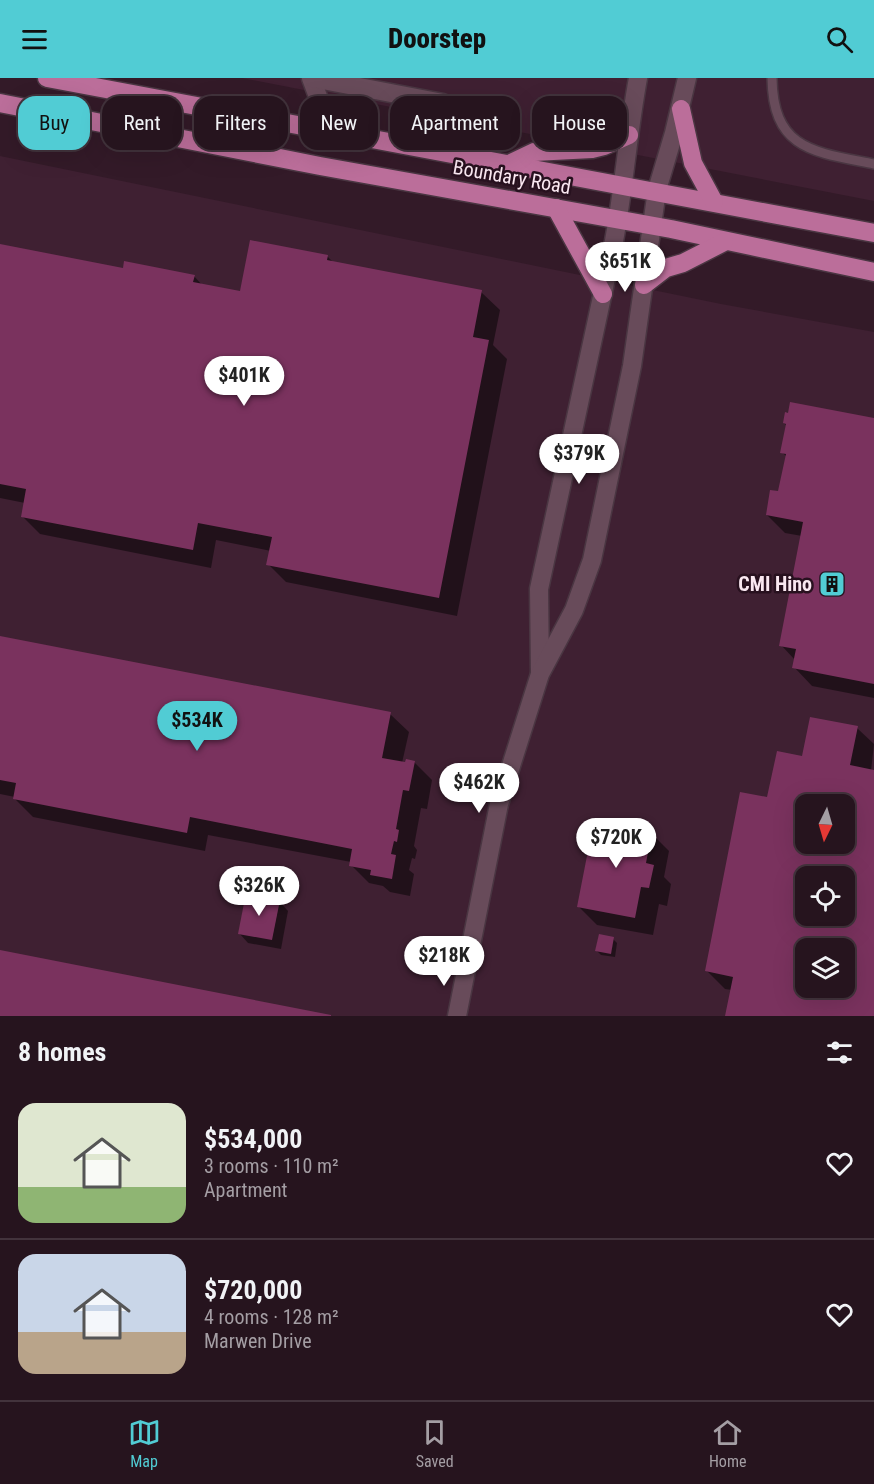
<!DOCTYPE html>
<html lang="en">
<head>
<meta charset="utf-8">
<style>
	:root { --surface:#26141e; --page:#32212b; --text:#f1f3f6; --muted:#a49ea4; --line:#42333c; --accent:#51ccd4 }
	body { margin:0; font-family:"Roboto Condensed",sans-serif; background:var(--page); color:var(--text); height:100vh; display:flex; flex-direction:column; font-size:22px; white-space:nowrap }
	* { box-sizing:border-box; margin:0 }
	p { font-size:20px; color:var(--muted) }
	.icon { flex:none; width:33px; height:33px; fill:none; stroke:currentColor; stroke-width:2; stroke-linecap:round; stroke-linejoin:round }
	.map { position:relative; height:938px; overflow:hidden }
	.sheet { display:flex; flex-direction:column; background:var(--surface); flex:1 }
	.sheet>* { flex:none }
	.guide { position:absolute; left:18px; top:18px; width:838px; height:54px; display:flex; gap:12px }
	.needle { width:39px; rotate:185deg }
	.tools { position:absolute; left:795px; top:716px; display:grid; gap:12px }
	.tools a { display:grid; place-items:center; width:60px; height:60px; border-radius:12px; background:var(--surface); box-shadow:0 6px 24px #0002,0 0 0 2px var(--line); font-size:30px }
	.price { position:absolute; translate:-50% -51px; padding:0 14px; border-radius:21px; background:#fff; color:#222; font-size:20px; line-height:39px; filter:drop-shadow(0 2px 3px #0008) }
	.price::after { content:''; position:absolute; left:50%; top:36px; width:18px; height:14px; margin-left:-9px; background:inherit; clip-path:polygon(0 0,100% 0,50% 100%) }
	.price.selected { background:var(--accent); color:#111 }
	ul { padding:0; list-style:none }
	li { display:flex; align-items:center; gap:18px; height:150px; padding:0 18px }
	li+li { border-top:2px solid var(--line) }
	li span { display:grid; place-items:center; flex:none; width:168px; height:120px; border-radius:18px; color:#555 }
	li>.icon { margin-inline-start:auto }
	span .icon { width:72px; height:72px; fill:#fffc; stroke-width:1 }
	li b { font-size:26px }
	h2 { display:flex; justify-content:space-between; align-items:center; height:72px; padding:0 18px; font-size:26px }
	.chip { padding:0 21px; border-radius:18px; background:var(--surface); box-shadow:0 6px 24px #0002,0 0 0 2px var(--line); font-size:21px; line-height:54px }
	.chip.selected { background:var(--accent); color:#111 }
	header { display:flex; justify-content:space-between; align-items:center; height:78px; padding:0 18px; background:var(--accent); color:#111; font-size:27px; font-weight:800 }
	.tabs { display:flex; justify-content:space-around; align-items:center; height:84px; border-top:2px solid var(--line); background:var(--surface); font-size:16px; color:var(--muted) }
	.tabs a { display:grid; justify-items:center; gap:3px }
	.tabs .selected { color:var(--accent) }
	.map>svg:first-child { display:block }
	.built { fill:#3f2032; fill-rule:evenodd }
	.shadow { fill:#0007; fill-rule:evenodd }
	.building { fill:#7a325e; fill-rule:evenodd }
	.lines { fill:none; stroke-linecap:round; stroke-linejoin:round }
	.lane-casing { stroke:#4a3642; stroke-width:12 }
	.street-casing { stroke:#4a3642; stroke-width:21 }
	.primary-casing { stroke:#4a3642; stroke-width:21 }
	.lane { stroke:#684b5a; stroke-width:9 }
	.street { stroke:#684b5a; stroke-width:18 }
	.primary { stroke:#bb6e9a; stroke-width:18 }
	.labels { text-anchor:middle; stroke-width:5; stroke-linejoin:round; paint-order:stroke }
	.street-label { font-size:20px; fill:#fae8f1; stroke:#28111f }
	.poi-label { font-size:20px; font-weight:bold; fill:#fae8f1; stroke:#28111f; text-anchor:end }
</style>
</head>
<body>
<header><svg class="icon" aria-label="menu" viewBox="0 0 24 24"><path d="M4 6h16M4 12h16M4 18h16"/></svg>Doorstep<svg class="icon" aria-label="search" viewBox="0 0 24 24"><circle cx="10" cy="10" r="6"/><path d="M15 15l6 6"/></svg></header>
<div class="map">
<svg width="874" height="938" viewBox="0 0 874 938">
	<rect width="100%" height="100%" fill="#331a28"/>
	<g class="built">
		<path d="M 242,0 L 874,0 L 874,123 Z"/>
		<path d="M 0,78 L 721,226 L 874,254 L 874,938 L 0,938 ZM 806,726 L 844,726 L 844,765 L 806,765 ZM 806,798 L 844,798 L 844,837 L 806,837 ZM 806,870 L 844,870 L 844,909 L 806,909 Z"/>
	</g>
	<g class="shadow">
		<path d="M 0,168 L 124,192 L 194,198 L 203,208 L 241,215 L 328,179 L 334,185 L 481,214 L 500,232 L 493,267 L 507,281 L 457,538 L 286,504 L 268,486 L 271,473 L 216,462 L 211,490 L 40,456 L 22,438 L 25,425 L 0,420 Z"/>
		<path d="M 874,341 L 874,620 L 812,608 L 794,589 L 795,582 L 781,567 L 802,458 L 785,455 L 767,437 L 779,415 L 787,379 L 782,374 L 787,348 L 784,345 Z"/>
		<path d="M 0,559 L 390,636 L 409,654 L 402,685 L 414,684 L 432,702 L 427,731 L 421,730 L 414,768 L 417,772 L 415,781 L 412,780 L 409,792 L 414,796 L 410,818 L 390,814 L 383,808 L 369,805 L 351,787 L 351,784 L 208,757 L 205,773 L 33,739 L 15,721 L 15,719 L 0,716 Z"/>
		<path d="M 857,650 L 874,666 L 871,693 L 874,693 L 874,938 L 726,938 L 732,912 L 725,911 L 707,893 L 769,721 L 804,680 ZM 806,726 L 844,726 L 844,765 L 806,765 ZM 806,798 L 844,798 L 844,837 L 806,837 ZM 806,870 L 844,870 L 844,909 L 806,909 Z"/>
		<path d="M 651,755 L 669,773 L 664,799 L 671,806 L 667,828 L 659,826 L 653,857 L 597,847 L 578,828 Z"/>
		<path d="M 279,823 L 288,833 L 281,871 L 248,865 L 239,855 Z"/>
		<path d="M 613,861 L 617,865 L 615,879 L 601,877 L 597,873 Z"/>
	</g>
	<g class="building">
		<path d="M 250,162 L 328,177 L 327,182 L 482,212 L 473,259 L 489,262 L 439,520 L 266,487 L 272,459 L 198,445 L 193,472 L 21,439 L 26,411 L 0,406 L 0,166 L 123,190 L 124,183 L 195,197 L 193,204 L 240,213 Z"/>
		<path d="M 790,324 L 874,340 L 874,606 L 792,590 L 796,571 L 779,568 L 803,444 L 766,437 L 770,412 L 778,413 L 786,376 L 780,375 L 786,346 L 783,345 L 785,334 L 788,335 Z"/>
		<path d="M 0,558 L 391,634 L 382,680 L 405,684 L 406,681 L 415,683 L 409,713 L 403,712 L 396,751 L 399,752 L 397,764 L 394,763 L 391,776 L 396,777 L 392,801 L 370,797 L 371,792 L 349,788 L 352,771 L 190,739 L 187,755 L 13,721 L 16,705 L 0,702 Z"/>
		<path d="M 810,639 L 858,648 L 850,687 L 874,692 L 874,938 L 725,938 L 733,899 L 705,893 L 740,714 L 767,719 L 777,673 L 802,678 ZM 806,726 L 844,726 L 844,765 L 806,765 ZM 806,798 L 844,798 L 844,837 L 806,837 ZM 806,870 L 844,870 L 844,909 L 806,909 Z"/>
		<path d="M 594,742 L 652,753 L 646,785 L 654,787 L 649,810 L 641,809 L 635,840 L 577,829 Z"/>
		<path d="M 246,815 L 280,822 L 272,862 L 238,856 Z"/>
		<path d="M 599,856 L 614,859 L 611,876 L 595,873 Z"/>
		<path d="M 0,872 L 331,937 L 331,938 L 0,938 Z"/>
	</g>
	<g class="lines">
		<g class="lane-casing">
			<path id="lane" d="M 772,0 C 773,72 814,74 874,86"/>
		</g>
		<g class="street-casing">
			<g id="street">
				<path d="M 311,0 L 331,53"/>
				<path d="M 312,0 L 443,25"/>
				<path d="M 540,594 L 539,511 L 614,163 C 624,109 628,54 638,0"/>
				<path d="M 457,938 L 499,726 L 540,596 L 574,532 L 592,482 L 632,288 L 657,112 L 674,55 L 687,0"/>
			</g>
		</g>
		<g class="primary-casing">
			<g id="primary">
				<path d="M 47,0 C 323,51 599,101 874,155"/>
				<path d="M 0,25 L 320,88 L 671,151 L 874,194"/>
				<path d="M 681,31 L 693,85 L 714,124"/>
				<path d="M 511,85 L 534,74 L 592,71 L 604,68 L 629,57"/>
				<path d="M 556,130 L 603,216"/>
				<path d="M 644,207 L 666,190 L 683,185 L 724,164"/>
			</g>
		</g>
		<use href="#lane" class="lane"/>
		<use href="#street" class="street"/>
		<use href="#primary" class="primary"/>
	</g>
	<defs>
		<g id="building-square" transform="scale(1.35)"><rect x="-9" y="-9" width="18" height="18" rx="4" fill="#51ccd4" stroke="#28111f"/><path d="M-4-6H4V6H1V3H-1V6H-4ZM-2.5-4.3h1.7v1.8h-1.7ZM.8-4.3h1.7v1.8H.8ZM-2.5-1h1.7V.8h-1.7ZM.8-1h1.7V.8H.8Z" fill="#111"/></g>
	</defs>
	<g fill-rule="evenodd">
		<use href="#building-square" x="832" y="506"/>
	</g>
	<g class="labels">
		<g class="street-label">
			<text transform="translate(512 99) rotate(10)" y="7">Boundary Road</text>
		</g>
		<g class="poi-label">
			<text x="812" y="513">CMI Hino</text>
		</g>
	</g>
</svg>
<div class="tools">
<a><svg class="needle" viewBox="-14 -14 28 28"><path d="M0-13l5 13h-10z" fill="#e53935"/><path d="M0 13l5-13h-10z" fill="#a49ea4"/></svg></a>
<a><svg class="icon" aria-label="locate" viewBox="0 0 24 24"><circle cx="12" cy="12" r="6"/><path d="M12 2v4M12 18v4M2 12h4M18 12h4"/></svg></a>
<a><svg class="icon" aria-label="layers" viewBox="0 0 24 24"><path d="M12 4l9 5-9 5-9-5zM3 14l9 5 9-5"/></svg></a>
</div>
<b class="price" style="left:625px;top:215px">$651K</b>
<b class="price" style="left:244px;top:329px">$401K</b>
<b class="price" style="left:579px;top:407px">$379K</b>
<b class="price selected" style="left:197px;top:674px">$534K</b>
<b class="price" style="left:479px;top:736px">$462K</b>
<b class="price" style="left:616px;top:791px">$720K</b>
<b class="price" style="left:259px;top:839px">$326K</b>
<b class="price" style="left:444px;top:909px">$218K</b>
<div class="guide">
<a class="chip selected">Buy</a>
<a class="chip">Rent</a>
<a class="chip">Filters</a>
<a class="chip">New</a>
<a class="chip">Apartment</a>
<a class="chip">House</a>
</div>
</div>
<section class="sheet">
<h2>8 homes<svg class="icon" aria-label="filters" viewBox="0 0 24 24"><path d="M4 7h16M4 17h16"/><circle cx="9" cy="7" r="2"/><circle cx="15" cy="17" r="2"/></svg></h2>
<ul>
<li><span style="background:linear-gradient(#dfe7d0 70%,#8fb573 0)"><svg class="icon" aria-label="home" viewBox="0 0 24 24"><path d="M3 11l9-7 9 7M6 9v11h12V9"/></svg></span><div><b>$534,000</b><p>3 rooms · 110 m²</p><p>Apartment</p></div><svg class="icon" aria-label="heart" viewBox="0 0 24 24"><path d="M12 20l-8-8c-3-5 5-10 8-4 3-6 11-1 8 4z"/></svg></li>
<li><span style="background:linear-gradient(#c9d6e8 65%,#b9a48a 0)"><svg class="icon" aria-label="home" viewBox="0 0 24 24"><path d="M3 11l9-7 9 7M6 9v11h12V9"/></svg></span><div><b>$720,000</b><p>4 rooms · 128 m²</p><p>Marwen Drive</p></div><svg class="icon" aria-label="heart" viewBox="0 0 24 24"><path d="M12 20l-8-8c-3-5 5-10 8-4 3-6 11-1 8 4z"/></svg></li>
</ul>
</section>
<nav class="tabs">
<a class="selected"><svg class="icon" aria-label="map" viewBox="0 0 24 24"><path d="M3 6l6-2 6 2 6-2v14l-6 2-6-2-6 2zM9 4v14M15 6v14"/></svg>Map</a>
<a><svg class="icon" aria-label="saved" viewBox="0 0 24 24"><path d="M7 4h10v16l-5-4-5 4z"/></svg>Saved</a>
<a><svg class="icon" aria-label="home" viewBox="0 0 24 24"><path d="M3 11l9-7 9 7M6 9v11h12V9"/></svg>Home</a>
</nav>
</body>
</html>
